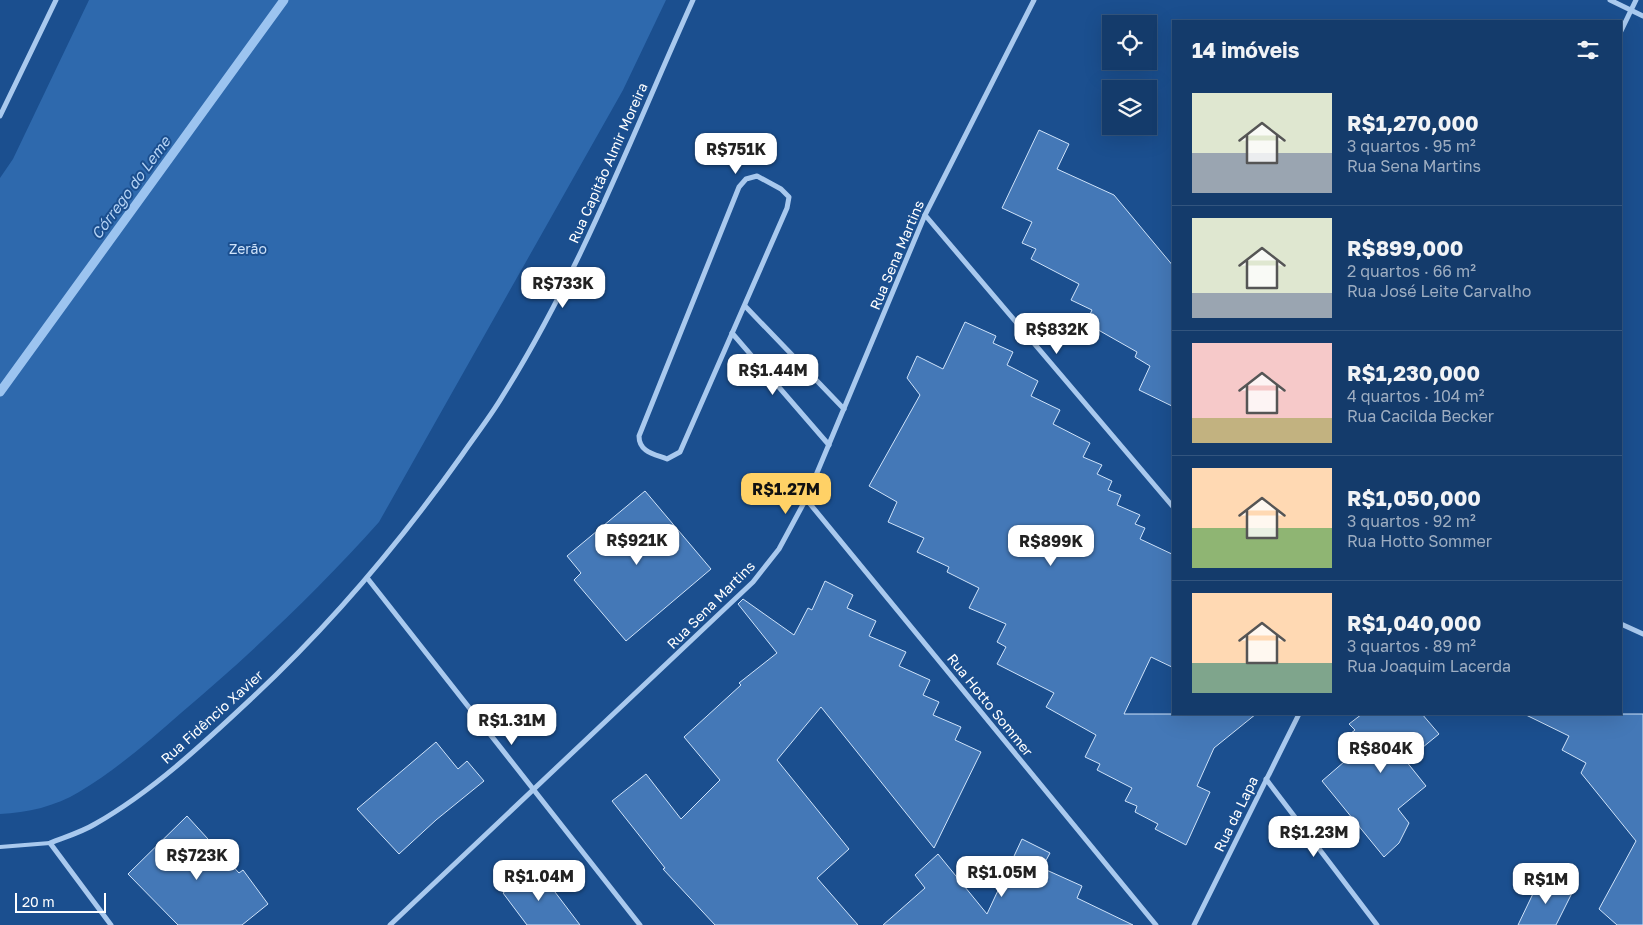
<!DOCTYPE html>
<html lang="pt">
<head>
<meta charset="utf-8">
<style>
	:root { --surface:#143b6b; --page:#1d4271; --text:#f1f3f6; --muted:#9dadc1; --line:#33557e; --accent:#ffd166 }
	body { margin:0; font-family:"Golos Text",sans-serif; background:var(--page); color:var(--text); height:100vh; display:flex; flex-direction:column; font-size:19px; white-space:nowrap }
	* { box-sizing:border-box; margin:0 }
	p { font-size:16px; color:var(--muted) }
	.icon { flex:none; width:28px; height:28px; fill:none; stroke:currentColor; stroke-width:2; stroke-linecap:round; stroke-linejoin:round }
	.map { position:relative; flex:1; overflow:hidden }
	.panel { position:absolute; left:1172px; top:20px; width:450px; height:695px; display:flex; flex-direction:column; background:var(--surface); border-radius:0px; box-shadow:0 5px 20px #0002,0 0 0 1px var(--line) }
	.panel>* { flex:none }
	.buttons { position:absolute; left:1102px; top:15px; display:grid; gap:10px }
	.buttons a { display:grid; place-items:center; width:55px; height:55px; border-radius:0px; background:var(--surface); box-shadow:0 5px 20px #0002,0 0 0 1px var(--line); font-size:25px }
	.scale { position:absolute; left:15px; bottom:12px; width:91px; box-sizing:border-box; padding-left:5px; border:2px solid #fff; border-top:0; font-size:14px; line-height:18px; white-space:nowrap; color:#fff; -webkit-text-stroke:4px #1b4f8f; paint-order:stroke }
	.price { position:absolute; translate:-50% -42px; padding:0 11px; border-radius:10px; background:#fff; color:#222; font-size:16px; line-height:32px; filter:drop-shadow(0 1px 2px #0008) }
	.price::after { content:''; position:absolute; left:50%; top:30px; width:15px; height:11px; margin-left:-8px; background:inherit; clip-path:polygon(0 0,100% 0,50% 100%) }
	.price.selected { background:var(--accent); color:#111 }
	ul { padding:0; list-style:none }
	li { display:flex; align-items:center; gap:15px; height:125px; padding:0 20px }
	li+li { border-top:1px solid var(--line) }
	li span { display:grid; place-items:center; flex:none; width:140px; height:100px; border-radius:0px; color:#555 }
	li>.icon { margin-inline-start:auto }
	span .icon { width:60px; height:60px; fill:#fffc; stroke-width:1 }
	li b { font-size:21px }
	h2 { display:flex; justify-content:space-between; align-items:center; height:60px; padding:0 20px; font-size:21px }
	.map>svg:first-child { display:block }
	.green { fill:#2e69ad }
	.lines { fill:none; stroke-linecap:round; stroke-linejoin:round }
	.stream { stroke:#9cc4f0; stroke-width:9 }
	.building { fill:#4478b7; stroke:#cfe3fa }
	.lane { stroke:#a9c9ee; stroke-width:4 }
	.street { stroke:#a9c9ee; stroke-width:5 }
	.labels { text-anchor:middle; stroke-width:4; stroke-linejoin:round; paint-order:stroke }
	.street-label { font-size:14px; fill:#fff; stroke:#1b4f8f }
	.park-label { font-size:14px; fill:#cfe3fa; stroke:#1b4f8f }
	.water-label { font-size:15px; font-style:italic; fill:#b5d3f5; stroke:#1b4f8f }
</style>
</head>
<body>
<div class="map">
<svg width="1643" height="925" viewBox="0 0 1643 925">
	<rect width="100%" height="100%" fill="#1b4f8f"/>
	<path class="green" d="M 89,0 L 666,0 L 623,90 L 379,522 C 318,590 251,654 181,713 C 149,741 116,770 79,792 C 56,806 27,813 0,814 L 0,178 L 13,159 Z"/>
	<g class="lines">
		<path class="stream" d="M 0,392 L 284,0"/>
	</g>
	<g class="building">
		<path d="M 1039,130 L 1069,144 L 1057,169 L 1114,195 L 1174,267 L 1174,407 L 1139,390 L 1150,366 L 1135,357 L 1137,352 L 1086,323 L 1092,310 L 1071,300 L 1079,284 L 1031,259 L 1036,249 L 1022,243 L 1032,222 L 1002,208 Z"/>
		<path d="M 965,322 L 996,336 L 993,343 L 1013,352 L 1007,365 L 1038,381 L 1031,396 L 1060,410 L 1053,424 L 1090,443 L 1083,457 L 1102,465 L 1097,474 L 1112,481 L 1108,490 L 1121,495 L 1117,505 L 1140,515 L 1135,524 L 1145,528 L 1140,539 L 1174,555 L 1174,668 L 1151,657 L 1124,714 L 1256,714 L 1214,748 L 1197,786 L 1210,792 L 1186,845 L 1155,829 L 1158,824 L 1135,812 L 1137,806 L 1125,801 L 1132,788 L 1097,770 L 1100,764 L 1085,757 L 1096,735 L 1046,707 L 1054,693 L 997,664 L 1006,647 L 997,642 L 1006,624 L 969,608 L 979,588 L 947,572 L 949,567 L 917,552 L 924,538 L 888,522 L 897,502 L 869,486 L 920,395 L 907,378 L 917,356 L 943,369 Z"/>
		<path d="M 645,491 L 711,569 L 626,641 L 574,580 L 581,573 L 567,556 Z"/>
		<path d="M 825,581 L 853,595 L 847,608 L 876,621 L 869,636 L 906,652 L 899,666 L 930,680 L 923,695 L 939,702 L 933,715 L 961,727 L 955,740 L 981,752 L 934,848 L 821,707 L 777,760 L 849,849 L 817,878 L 858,925 L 715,925 L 663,869 L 665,868 L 612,801 L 646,774 L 681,819 L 720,780 L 684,737 L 741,685 L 739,683 L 777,653 L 738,604 L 743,599 L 794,635 L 808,608 L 812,610 Z"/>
		<path d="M 1362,714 L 1422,714 L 1439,734 L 1406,761 L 1426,786 L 1398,809 L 1409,823 L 1399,843 L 1384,857 L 1322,781 L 1352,755 L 1341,741 L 1355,730 L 1349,724 Z"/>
		<path d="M 1524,714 L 1643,714 L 1643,925 L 1617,925 L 1599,909 L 1636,841 L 1581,773 L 1586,763 L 1562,750 L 1569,736 Z"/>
		<path d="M 436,742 L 458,769 L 467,761 L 484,781 L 436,820 L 399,854 L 357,809 Z"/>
		<path d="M 187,816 L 239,873 L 243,870 L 268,904 L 242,925 L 178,925 L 128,874 Z"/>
		<path d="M 1022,839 L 1050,853 L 1042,868 L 1082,886 L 1077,898 L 1133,925 L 883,925 L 925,888 L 915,875 L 938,854 L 987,914 Z"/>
		<path d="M 536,867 L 580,925 L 527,925 L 503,893 Z"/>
		<path d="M 1541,877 L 1572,893 L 1556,925 L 1518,925 Z"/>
	</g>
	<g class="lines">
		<path class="lane" d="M 0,847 L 50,843"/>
		<g class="street">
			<path d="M 1610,0 L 1643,16"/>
			<path d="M 1621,31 L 1636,0"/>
			<path d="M 0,116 L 56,0"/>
			<path d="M 757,176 L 781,189 L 789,197 L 787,208 L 680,452 L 667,459 C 654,454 639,452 639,436 L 739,187 L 746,179 Z"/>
			<path d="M 925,215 L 1174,508"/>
			<path d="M 745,306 L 844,409"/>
			<path d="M 732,333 L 829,445"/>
			<path d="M 806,499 L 1156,925"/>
			<path d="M 368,579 L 640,925"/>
			<path d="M 1621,624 L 1643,634"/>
			<path d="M 1266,779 L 1377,925"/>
			<path d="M 111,925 L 50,843 C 65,837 82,832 95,824 C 153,791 204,743 252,698 C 331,624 399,544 462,455 C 475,436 490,417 502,397 C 580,273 633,133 693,0"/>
			<path d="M 390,925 L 753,582 L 779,549 L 806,499 L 925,215 L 1034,0"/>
			<path d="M 1194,925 L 1299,714"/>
		</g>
	</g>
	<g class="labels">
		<g class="street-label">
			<text transform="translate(608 163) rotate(-66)" y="5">Rua Capitão Almir Moreira</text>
			<text transform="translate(897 255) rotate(-67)" y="5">Rua Sena Martins</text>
			<text transform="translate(711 605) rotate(-45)" y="5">Rua Sena Martins</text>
			<text transform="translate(990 705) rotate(51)" y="5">Rua Hotto Sommer</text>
			<text transform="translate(212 717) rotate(-42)" y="5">Rua Fidêncio Xavier</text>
			<text transform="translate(1236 814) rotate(-64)" y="5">Rua da Lapa</text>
		</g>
		<g class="park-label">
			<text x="248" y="254">Zerão</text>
		</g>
		<g class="water-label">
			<text transform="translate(131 188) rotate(-54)" y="5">Córrego do Leme</text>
		</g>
	</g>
</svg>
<div class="buttons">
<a><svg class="icon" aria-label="locate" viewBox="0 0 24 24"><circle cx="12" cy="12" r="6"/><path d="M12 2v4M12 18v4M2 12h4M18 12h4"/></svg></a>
<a><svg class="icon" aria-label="layers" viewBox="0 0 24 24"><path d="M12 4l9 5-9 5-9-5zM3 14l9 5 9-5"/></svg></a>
</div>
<div class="scale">20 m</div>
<b class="price" style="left:736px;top:175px">R$751K</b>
<b class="price" style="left:563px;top:309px">R$733K</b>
<b class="price" style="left:1057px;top:355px">R$832K</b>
<b class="price" style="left:773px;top:396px">R$1.44M</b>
<b class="price selected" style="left:786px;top:515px">R$1.27M</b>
<b class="price" style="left:637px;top:566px">R$921K</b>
<b class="price" style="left:1051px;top:567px">R$899K</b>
<b class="price" style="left:512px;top:746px">R$1.31M</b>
<b class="price" style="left:1381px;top:774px">R$804K</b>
<b class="price" style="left:1314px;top:858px">R$1.23M</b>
<b class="price" style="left:197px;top:881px">R$723K</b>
<b class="price" style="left:1002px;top:898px">R$1.05M</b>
<b class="price" style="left:539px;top:902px">R$1.04M</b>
<b class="price" style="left:1546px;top:905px">R$1M</b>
<section class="panel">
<h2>14 imóveis<svg class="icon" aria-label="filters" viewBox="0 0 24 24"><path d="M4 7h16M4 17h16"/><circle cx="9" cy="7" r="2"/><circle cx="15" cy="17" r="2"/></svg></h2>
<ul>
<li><span style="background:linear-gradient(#dfe7d0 60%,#9aa5b1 0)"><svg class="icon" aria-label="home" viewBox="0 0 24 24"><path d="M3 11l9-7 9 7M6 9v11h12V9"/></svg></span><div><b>R$1,270,000</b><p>3 quartos · 95 m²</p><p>Rua Sena Martins</p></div></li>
<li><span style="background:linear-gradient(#dfe7d0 75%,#9aa5b1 0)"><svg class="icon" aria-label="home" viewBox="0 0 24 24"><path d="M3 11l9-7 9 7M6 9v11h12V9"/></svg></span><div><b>R$899,000</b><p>2 quartos · 66 m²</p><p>Rua José Leite Carvalho</p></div></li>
<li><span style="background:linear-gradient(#f6c9c9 75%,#c2b280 0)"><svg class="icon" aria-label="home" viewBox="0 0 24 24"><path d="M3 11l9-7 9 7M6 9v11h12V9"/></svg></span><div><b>R$1,230,000</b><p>4 quartos · 104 m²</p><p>Rua Cacilda Becker</p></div></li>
<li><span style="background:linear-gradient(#ffd9b3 60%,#8fb573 0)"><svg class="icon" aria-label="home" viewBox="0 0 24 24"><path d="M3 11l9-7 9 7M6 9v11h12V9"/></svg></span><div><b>R$1,050,000</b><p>3 quartos · 92 m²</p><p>Rua Hotto Sommer</p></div></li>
<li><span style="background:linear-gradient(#ffd9b3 70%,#7fa58c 0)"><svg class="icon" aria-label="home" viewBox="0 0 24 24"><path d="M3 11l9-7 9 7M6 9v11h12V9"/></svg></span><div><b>R$1,040,000</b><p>3 quartos · 89 m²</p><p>Rua Joaquim Lacerda</p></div></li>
</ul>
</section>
</div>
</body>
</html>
